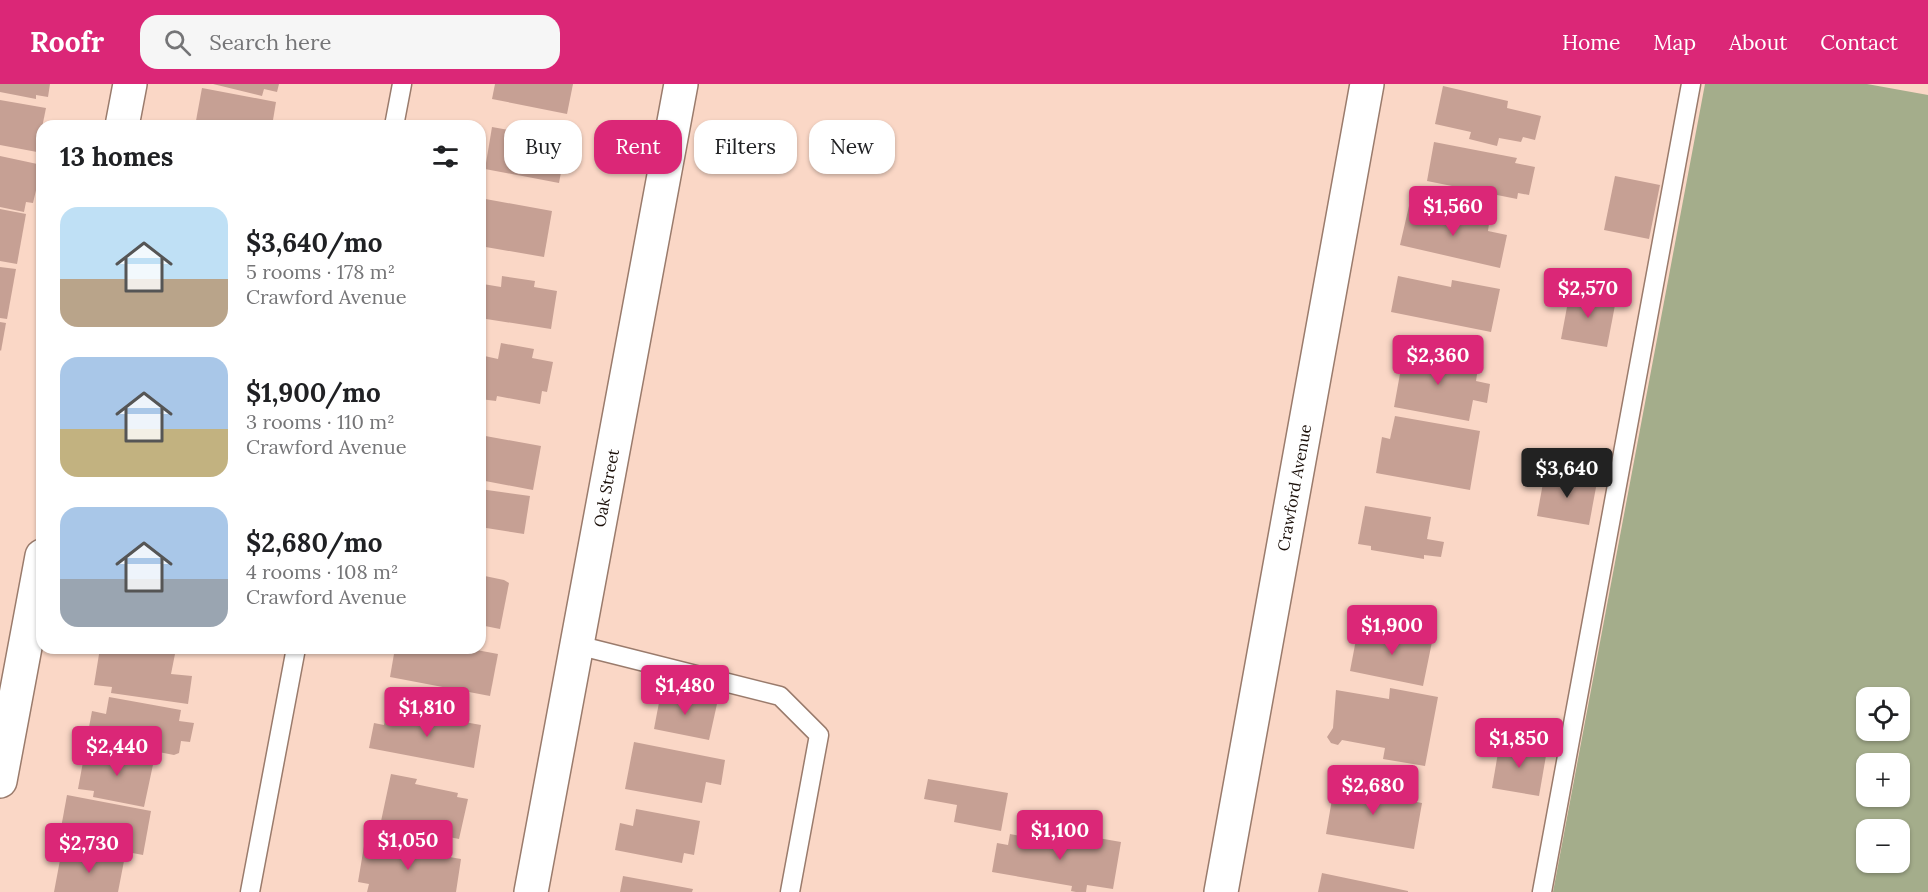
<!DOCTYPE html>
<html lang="en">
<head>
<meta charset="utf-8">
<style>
	:root { --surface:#fff; --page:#f6f6f6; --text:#202124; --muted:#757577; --accent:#db2777 }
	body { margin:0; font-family:Lora,serif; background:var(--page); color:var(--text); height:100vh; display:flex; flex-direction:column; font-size:22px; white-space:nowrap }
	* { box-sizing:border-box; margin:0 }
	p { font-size:20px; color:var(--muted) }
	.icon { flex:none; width:33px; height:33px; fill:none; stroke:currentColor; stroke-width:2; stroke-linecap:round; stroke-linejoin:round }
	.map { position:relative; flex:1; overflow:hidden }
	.panel { position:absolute; left:36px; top:36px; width:450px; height:534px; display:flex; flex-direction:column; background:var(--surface); border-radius:18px; box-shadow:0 2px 4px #0004 }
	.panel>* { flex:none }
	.hud { position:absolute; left:504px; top:36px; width:570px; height:54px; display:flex; gap:12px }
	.buttons { position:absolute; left:1856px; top:603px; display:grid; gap:12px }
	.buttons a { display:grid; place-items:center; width:54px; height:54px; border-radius:12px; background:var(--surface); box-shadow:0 2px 4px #0004; font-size:30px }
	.price { position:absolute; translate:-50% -51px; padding:0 14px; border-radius:6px; background:var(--accent); color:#fff; font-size:20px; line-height:39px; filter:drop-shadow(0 2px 3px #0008) }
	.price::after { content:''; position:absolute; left:50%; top:36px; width:18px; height:14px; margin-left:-9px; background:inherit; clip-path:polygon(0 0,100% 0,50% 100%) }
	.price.active { background:#222; color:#fff }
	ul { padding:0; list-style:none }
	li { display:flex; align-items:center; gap:18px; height:150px; padding:0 24px }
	li span { display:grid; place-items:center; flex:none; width:168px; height:120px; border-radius:18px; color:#555 }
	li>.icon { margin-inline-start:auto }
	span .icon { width:72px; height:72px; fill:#fffc; stroke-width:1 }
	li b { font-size:26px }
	h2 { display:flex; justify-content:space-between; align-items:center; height:72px; padding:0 24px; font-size:26px }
	.pill { padding:0 21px; border-radius:18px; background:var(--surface); box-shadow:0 2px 4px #0004; font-size:21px; line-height:54px }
	.pill.active { background:var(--accent); color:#fff }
	header { display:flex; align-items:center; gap:36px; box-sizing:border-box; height:84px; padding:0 30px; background:var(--accent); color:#fff }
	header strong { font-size:28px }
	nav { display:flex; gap:33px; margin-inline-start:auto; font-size:21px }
	.search { width:420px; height:54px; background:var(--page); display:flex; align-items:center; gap:15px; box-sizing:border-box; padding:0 21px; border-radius:18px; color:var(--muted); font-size:22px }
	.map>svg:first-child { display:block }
	.forest { fill:#a4ad8b; fill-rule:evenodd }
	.building { fill:#c6a094 }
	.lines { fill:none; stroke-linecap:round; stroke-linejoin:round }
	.lane-casing { stroke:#9a7b6c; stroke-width:21 }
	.street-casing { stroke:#9a7b6c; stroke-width:36 }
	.lane { stroke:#fff; stroke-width:18 }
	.street { stroke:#fff; stroke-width:33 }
	.labels { text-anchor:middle; stroke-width:4.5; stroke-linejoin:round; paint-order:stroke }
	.street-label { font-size:16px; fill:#1a0f09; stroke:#fde8de }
</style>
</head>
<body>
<header>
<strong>Roofr</strong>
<div class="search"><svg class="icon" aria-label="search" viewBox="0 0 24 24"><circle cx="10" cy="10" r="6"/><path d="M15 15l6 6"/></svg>Search here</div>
<nav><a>Home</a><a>Map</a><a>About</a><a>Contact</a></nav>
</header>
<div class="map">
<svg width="1928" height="808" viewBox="0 0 1928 808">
	<rect width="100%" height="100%" fill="#fad7c6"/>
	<path class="forest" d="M 1705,0 L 1867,0 L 1928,11 L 1928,808 L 1553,808 ZM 1866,614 L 1899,614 L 1899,646 L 1866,646 ZM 1866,680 L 1899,680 L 1899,712 L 1866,712 ZM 1866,746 L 1899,746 L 1899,778 L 1866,778 Z"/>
	<g class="building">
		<path d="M 0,0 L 50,0 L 48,13 L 36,11 L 36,15 L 0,8 Z"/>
		<path d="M 213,0 L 279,0 L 277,8 L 264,5 L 262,12 Z"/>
		<path d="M 495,0 L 573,0 L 567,30 L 492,15 Z"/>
		<path d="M 1443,2 L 1508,17 L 1507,24 L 1541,32 L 1535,56 L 1523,53 L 1521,58 L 1499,54 L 1497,62 L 1469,55 L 1471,48 L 1435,40 Z"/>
		<path d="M 202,4 L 276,18 L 272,42 L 195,42 Z"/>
		<path d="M 0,16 L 46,24 L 37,68 L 0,61 Z"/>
		<path d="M 492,43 L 567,57 L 559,99 L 485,85 Z"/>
		<path d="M 1434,58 L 1517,74 L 1515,79 L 1535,83 L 1529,111 L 1518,109 L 1517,115 L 1427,97 Z"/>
		<path d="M 0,72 L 42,81 L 33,119 L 26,118 L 24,128 L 0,123 Z"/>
		<path d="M 1615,92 L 1660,101 L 1649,155 L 1604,146 Z"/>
		<path d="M 480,114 L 552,127 L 544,173 L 480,162 Z"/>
		<path d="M 1409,122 L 1489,140 L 1488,147 L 1507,151 L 1500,184 L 1400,161 Z"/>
		<path d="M 0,125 L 26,130 L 17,180 L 0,177 Z"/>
		<path d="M 0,183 L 16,185 L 7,235 L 0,234 Z"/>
		<path d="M 502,192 L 535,197 L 534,203 L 557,207 L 551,245 L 480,234 L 483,200 L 501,203 Z"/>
		<path d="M 1398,192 L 1451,203 L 1452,196 L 1500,205 L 1491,248 L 1391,228 Z"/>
		<path d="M 1570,207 L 1616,216 L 1607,263 L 1561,255 Z"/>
		<path d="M 0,238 L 6,239 L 1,267 L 0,266 Z"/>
		<path d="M 501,259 L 534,265 L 532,274 L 553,278 L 547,308 L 542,307 L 540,320 L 497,312 L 496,317 L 480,315 L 480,271 L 498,275 Z"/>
		<path d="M 1405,262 L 1437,268 L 1435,276 L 1478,284 L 1476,297 L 1490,300 L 1487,319 L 1473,316 L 1469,337 L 1394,323 Z"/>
		<path d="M 1395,332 L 1480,347 L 1470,406 L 1376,389 L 1382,353 L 1390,355 Z"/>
		<path d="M 480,351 L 541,362 L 533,406 L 480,396 Z"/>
		<path d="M 1545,388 L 1597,398 L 1589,441 L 1537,432 Z"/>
		<path d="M 480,405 L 530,412 L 524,450 L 480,443 Z"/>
		<path d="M 1365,422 L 1431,433 L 1427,455 L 1444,458 L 1441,473 L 1424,471 L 1424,475 L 1371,466 L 1371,462 L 1358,460 Z"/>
		<path d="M 480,491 L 504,496 L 509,499 L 500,545 L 480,541 Z"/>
		<path d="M 1358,545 L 1405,555 L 1406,547 L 1433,553 L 1423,602 L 1350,587 Z"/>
		<path d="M 100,564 L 136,564 L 175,570 L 171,590 L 192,592 L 188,620 L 111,609 L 112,603 L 94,601 Z"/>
		<path d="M 395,564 L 466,564 L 498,570 L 490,612 L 390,593 Z"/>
		<path d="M 1390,604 L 1438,613 L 1425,682 L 1383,675 L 1385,664 L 1342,656 L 1338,661 L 1331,659 L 1327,653 L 1333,644 L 1336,606 L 1389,615 Z"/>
		<path d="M 661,608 L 717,620 L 709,656 L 654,645 Z"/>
		<path d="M 109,613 L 181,626 L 179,637 L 194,639 L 190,658 L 181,657 L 179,669 L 174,671 L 87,654 L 92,627 L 106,630 Z"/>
		<path d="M 387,624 L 481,641 L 474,684 L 369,664 L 374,639 L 384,641 Z"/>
		<path d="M 1500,657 L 1547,666 L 1539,712 L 1492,704 Z"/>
		<path d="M 634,658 L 725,676 L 721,701 L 706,698 L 702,719 L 625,705 Z"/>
		<path d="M 101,666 L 154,676 L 144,723 L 93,713 L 94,707 L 78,705 L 85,667 L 100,670 Z"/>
		<path d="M 391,690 L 417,695 L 415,700 L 458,709 L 457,713 L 468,715 L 459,755 L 449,753 L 448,756 L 380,742 Z"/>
		<path d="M 928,695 L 1008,709 L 1001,747 L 954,738 L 957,721 L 924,715 Z"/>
		<path d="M 1335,698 L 1394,709 L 1394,714 L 1422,719 L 1414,765 L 1326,750 Z"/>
		<path d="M 67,711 L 151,727 L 143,771 L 59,755 Z"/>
		<path d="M 636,725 L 700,737 L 694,771 L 684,769 L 682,779 L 615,766 L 620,739 L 633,742 Z"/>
		<path d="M 1010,750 L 1073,761 L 1075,750 L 1121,758 L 1113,805 L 1087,801 L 1086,808 L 1076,808 L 1071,807 L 1072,802 L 992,788 L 997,759 L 1008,761 Z"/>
		<path d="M 375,760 L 461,775 L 456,808 L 367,808 L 369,800 L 358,798 L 364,762 L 375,764 Z"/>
		<path d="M 72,767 L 124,777 L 118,808 L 54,808 L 60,776 L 70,777 Z"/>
		<path d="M 1322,789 L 1408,807 L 1408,808 L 1318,808 Z"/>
		<path d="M 623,792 L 693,805 L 692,808 L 620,808 Z"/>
	</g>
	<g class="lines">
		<g class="lane-casing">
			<g id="lane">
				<path d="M 394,42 L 402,0"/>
				<path d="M 577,561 L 780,612 L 819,651 L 790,808"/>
				<path d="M 250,808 L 296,564"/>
				<path d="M 1542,808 L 1691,0"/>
			</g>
		</g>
		<g class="street-casing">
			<g id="street">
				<path d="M 122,42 L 130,0"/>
				<path d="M 0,697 L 42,472"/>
				<path id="s1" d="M 531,808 L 681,0"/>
				<path id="s2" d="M 1221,808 L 1367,0"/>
			</g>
		</g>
		<use href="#lane" class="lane"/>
		<use href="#street" class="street"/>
	</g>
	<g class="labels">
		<g class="street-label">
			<text dy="6" stroke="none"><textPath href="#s1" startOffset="411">Oak Street</textPath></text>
			<text dy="6" stroke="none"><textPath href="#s2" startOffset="411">Crawford Avenue</textPath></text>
		</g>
	</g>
</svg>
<div class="buttons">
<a><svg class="icon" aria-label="locate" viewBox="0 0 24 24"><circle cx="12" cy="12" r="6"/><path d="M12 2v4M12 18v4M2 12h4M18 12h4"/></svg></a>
<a>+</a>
<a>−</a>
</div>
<b class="price" style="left:1453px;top:153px">$1,560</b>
<b class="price" style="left:1588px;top:235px">$2,570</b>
<b class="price" style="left:1438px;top:302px">$2,360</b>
<b class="price active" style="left:1567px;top:415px">$3,640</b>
<b class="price" style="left:1392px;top:572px">$1,900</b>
<b class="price" style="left:685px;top:632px">$1,480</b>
<b class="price" style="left:427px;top:654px">$1,810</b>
<b class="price" style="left:1519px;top:685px">$1,850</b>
<b class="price" style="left:117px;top:693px">$2,440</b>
<b class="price" style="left:1373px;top:732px">$2,680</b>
<b class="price" style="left:1060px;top:777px">$1,100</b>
<b class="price" style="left:408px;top:787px">$1,050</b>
<b class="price" style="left:89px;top:790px">$2,730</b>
<div class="hud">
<a class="pill">Buy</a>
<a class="pill active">Rent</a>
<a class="pill">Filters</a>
<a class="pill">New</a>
</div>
<section class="panel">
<h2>13 homes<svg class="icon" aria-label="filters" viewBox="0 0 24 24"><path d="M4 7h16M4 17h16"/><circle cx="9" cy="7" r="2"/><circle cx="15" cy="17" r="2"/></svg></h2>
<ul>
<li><span style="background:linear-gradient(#bfe0f5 60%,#b9a48a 0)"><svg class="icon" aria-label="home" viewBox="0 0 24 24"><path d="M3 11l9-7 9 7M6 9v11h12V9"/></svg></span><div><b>$3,640/mo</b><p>5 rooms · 178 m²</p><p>Crawford Avenue</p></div></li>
<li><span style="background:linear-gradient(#a9c7e8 60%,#c2b280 0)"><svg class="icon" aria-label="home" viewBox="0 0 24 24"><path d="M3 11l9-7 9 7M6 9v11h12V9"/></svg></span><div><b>$1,900/mo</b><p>3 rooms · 110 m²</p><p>Crawford Avenue</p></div></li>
<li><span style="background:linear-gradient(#a9c7e8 60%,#9aa5b1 0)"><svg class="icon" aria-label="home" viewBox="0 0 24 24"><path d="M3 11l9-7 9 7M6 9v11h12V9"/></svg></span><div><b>$2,680/mo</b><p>4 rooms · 108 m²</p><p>Crawford Avenue</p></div></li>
</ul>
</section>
</div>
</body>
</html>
